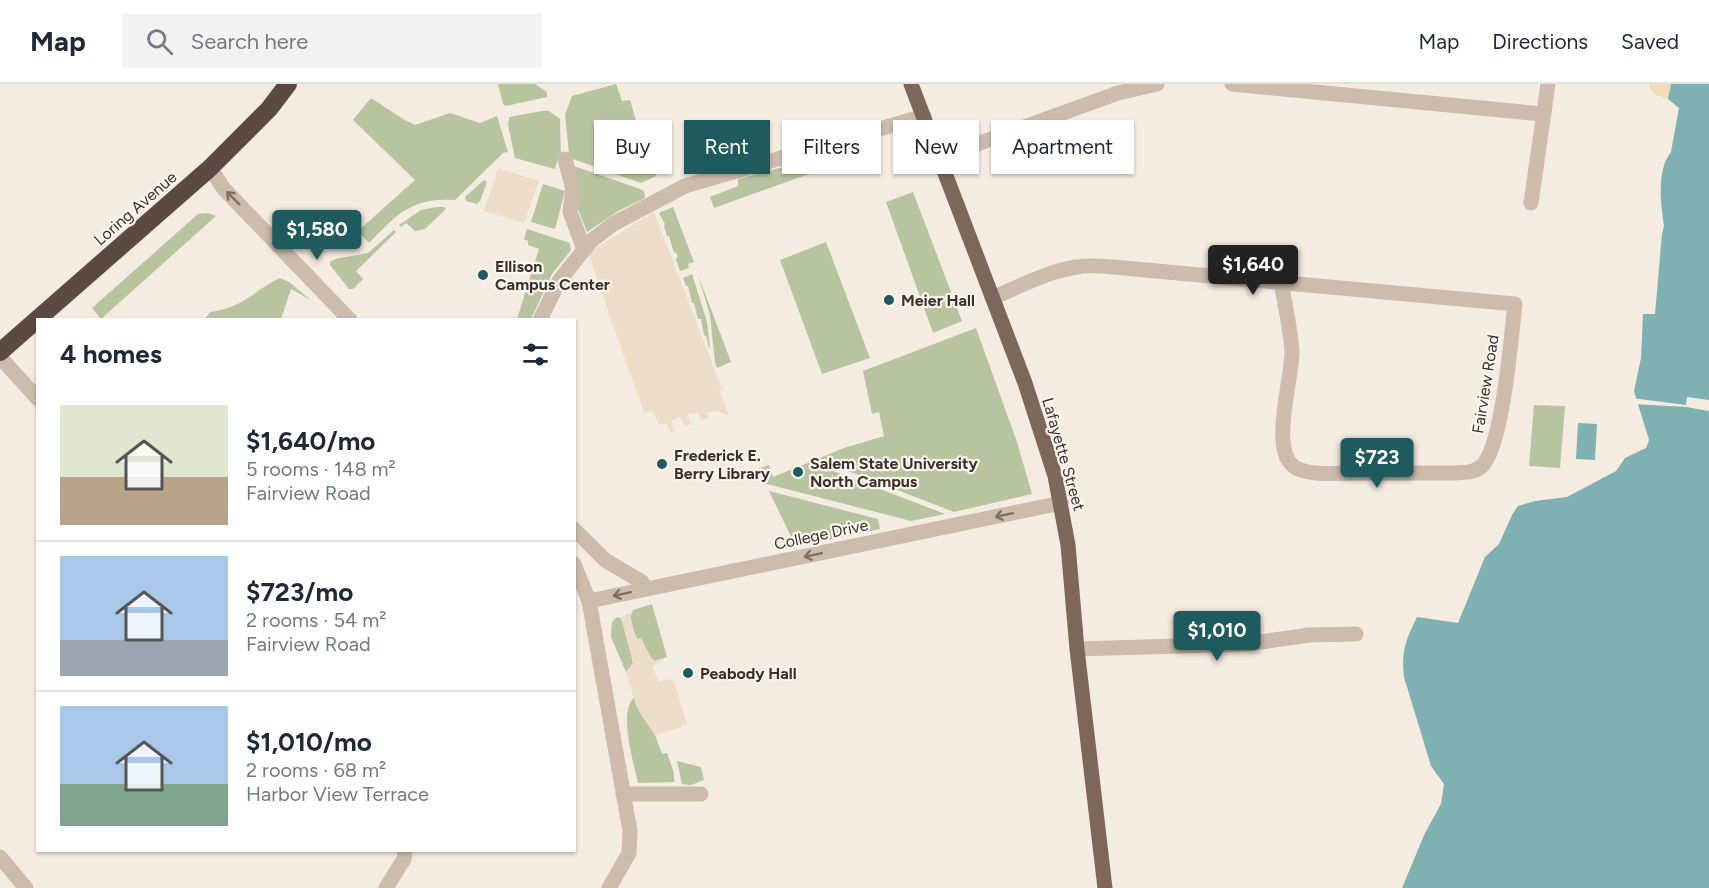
<!DOCTYPE html>
<html lang="en">
<head>
<meta charset="utf-8">
<style>
	:root { --surface:#fff; --page:#f2f2f3; --text:#1f2937; --muted:#747a83; --line:#e0e1e3; --accent:#1f5a5e }
	body { margin:0; font-family:Figtree,sans-serif; background:var(--page); color:var(--text); height:100vh; display:flex; flex-direction:column; font-size:22px; white-space:nowrap }
	* { box-sizing:border-box; margin:0 }
	p { font-size:20px; color:var(--muted) }
	.icon { flex:none; width:33px; height:33px; fill:none; stroke:currentColor; stroke-width:2; stroke-linecap:round; stroke-linejoin:round }
	.map { position:relative; flex:1; overflow:hidden }
	.side { position:absolute; left:36px; top:234px; width:540px; height:534px; display:flex; flex-direction:column; background:var(--surface); border-radius:0px; box-shadow:0 2px 4px #0004 }
	.side>* { flex:none }
	.hud { position:absolute; left:594px; top:36px; width:570px; height:54px; display:flex; gap:12px }
	.price { position:absolute; translate:-50% -51px; padding:0 14px; border-radius:6px; background:var(--accent); color:#fff; font-size:20px; line-height:39px; filter:drop-shadow(0 2px 3px #0008) }
	.price::after { content:''; position:absolute; left:50%; top:36px; width:18px; height:14px; margin-left:-9px; background:inherit; clip-path:polygon(0 0,100% 0,50% 100%) }
	.price.selected { background:#222; color:#fff }
	ul { padding:0; list-style:none }
	li { display:flex; align-items:center; gap:18px; height:150px; padding:0 24px }
	li+li { border-top:2px solid var(--line) }
	li span { display:grid; place-items:center; flex:none; width:168px; height:120px; border-radius:0px; color:#555 }
	li>.icon { margin-inline-start:auto }
	span .icon { width:72px; height:72px; fill:#fffc; stroke-width:1 }
	li b { font-size:26px }
	h2 { display:flex; justify-content:space-between; align-items:center; height:72px; padding:0 24px; font-size:26px }
	.chip { padding:0 21px; border-radius:0px; background:var(--surface); box-shadow:0 2px 4px #0004; font-size:21px; line-height:54px }
	.chip.selected { background:var(--accent); color:#fff }
	header { display:flex; align-items:center; gap:36px; box-sizing:border-box; height:84px; padding:0 30px; background:var(--surface); border-bottom:2px solid var(--line) }
	header strong { font-size:28px }
	nav { display:flex; gap:33px; margin-inline-start:auto; font-size:21px }
	.search { width:420px; height:54px; background:var(--page); display:flex; align-items:center; gap:15px; box-sizing:border-box; padding:0 21px; border-radius:0px; color:var(--muted); font-size:22px }
	.map>svg:first-child { display:block }
	.green { fill:#b8c4a0 }
	.sand { fill:#efdcb8 }
	.plaza { fill:#ecdcc8 }
	.water { fill:#7fb0b2 }
	.pier { fill:#f4ebe1 }
	.lines { fill:none; stroke-linecap:round; stroke-linejoin:round }
	.minor { stroke:#cdbbac; stroke-width:15 }
	.major { stroke:#7d675c; stroke-width:15 }
	.highway { stroke:#5c4a42; stroke-width:18 }
	.oneway { stroke:#7d6f65 }
	.poi-dot { fill:#1f5a5e; stroke:#fbf5ee; stroke-width:2 }
	.labels { text-anchor:middle; stroke-width:4.5; stroke-linejoin:round; paint-order:stroke }
	.street-label { font-size:16px; fill:#3b302b; stroke:#fbf5ee }
	.poi-label { font-size:16px; font-weight:bold; fill:#3b302b; stroke:#fbf5ee; text-anchor:start }
</style>
</head>
<body>
<header>
<strong>Map</strong>
<div class="search"><svg class="icon" aria-label="search" viewBox="0 0 24 24"><circle cx="10" cy="10" r="6"/><path d="M15 15l6 6"/></svg>Search here</div>
<nav><a>Map</a><a>Directions</a><a>Saved</a></nav>
</header>
<div class="map">
<svg width="1709" height="804" viewBox="0 0 1709 804">
	<rect width="100%" height="100%" fill="#f4ebe1"/>
	<g class="green">
		<path d="M 498,0 L 535,0 L 547,8 L 547,13 L 506,22 L 503,20 Z"/>
		<path d="M 616,0 L 622,17 L 630,16 L 637,40 L 650,67 L 650,72 L 647,73 L 650,90 L 655,89 L 656,92 L 641,99 L 570,74 L 569,70 L 565,31 L 572,12 Z"/>
		<path d="M 371,14 L 403,35 L 415,41 L 450,29 L 480,39 L 497,32 L 508,68 L 503,69 L 455,116 C 412,113 397,130 369,159 L 358,147 L 415,96 L 353,36 Z"/>
		<path d="M 542,27 L 549,27 L 560,35 L 561,74 L 558,74 L 555,85 L 515,74 L 508,41 L 509,33 Z"/>
		<path d="M 859,63 L 838,71 L 836,74 L 837,80 L 714,124 L 710,113 L 738,102 L 738,95 Z"/>
		<path d="M 574,82 L 640,105 L 644,107 L 645,114 L 618,127 L 587,148 L 576,120 L 580,102 Z"/>
		<path d="M 484,96 L 487,98 L 480,117 L 477,120 L 466,117 L 465,113 Z"/>
		<path d="M 543,100 L 565,107 L 555,145 L 531,138 Z"/>
		<path d="M 913,108 L 962,237 L 933,249 L 886,118 Z"/>
		<path d="M 437,123 L 444,123 L 446,125 L 425,145 L 415,147 L 406,139 L 401,143 L 399,141 L 421,126 Z"/>
		<path d="M 673,123 L 694,178 L 688,180 L 689,184 L 680,187 L 676,175 L 678,173 L 676,168 L 674,169 L 669,152 L 667,152 L 664,142 L 665,140 L 659,129 Z"/>
		<path d="M 208,129 L 216,132 L 101,235 L 92,224 L 198,130 Z"/>
		<path d="M 527,145 L 570,159 L 571,166 L 552,190 L 531,235 L 517,235 L 539,165 L 528,161 L 528,157 L 524,155 Z"/>
		<path d="M 394,146 L 396,148 L 356,187 L 363,195 L 353,205 L 349,205 L 330,181 L 330,178 L 335,175 L 368,169 Z"/>
		<path d="M 826,158 L 870,274 L 822,290 L 780,176 Z"/>
		<path d="M 692,190 L 707,238 L 710,264 L 709,264 L 706,251 L 704,252 L 701,235 L 698,235 L 694,219 L 692,219 L 688,202 L 686,202 L 683,194 Z"/>
		<path d="M 698,191 L 731,278 L 717,284 L 715,278 L 710,231 Z"/>
		<path d="M 280,194 L 289,198 L 311,216 L 291,205 L 281,235 L 205,235 L 210,228 C 245,223 251,208 280,194 Z"/>
		<path d="M 976,244 L 1017,358 L 1032,410 L 954,428 L 817,375 L 844,364 L 884,352 L 879,328 L 872,330 L 863,287 Z"/>
		<path d="M 1534,321 L 1565,322 L 1560,384 L 1529,382 Z"/>
		<path d="M 810,378 L 945,430 L 911,437 L 763,399 L 758,385 L 769,381 L 773,393 Z"/>
		<path d="M 769,407 L 878,435 L 880,445 L 796,463 Z"/>
		<path d="M 652,520 L 667,573 L 654,577 C 645,567 624,541 633,526 Z"/>
		<path d="M 617,533 L 621,534 L 623,538 L 632,574 L 633,579 L 626,588 L 611,553 L 612,538 Z"/>
		<path d="M 634,614 L 642,632 L 655,651 L 662,670 L 667,669 L 674,689 L 674,698 L 638,699 C 634,680 618,627 634,614 Z"/>
		<path d="M 677,677 L 701,683 L 704,696 L 691,701 L 682,700 Z"/>
	</g>
	<path class="sand" d="M 1648,0 L 1671,0 L 1668,15 L 1654,10 Z"/>
	<g class="plaza">
		<path d="M 498,84 L 539,97 L 524,139 L 484,127 Z"/>
		<path d="M 654,128 L 722,305 L 719,307 L 729,331 L 717,327 L 707,328 L 708,334 L 702,336 L 698,329 L 688,330 L 691,340 L 685,342 L 680,333 L 671,337 L 675,347 L 670,348 L 667,339 L 659,341 L 653,327 L 644,329 L 588,169 Z"/>
		<path d="M 627,530 L 630,530 L 635,552 L 637,555 L 641,554 L 652,575 L 655,577 L 667,573 L 652,583 L 659,598 L 666,595 L 674,597 L 687,641 L 655,651 L 642,632 L 636,621 L 626,588 L 633,579 L 621,534 Z"/>
	</g>
	<g class="water">
		<path d="M 1671,0 L 1709,0 L 1709,804 L 1402,804 L 1425,749 L 1441,720 L 1444,700 L 1431,682 L 1404,593 C 1401,568 1406,555 1417,533 L 1458,539 L 1485,473 L 1499,460 L 1512,431 L 1518,422 L 1535,417 L 1567,413 L 1616,387 L 1625,374 L 1646,364 L 1649,356 L 1634,307 L 1641,274 L 1643,230 L 1655,230 L 1662,150 L 1664,142 C 1661,120 1656,87 1671,68 L 1679,24 L 1668,15 Z"/>
		<path d="M 1578,339 L 1597,340 L 1595,376 L 1576,375 Z"/>
	</g>
	<path class="pier" d="M 1687,313 L 1709,316 L 1709,327 L 1686,323 L 1633,320 L 1632,314 L 1686,321 Z"/>
	<g class="lines">
		<g class="minor">
			<path d="M 1232,0 L 1543,30"/>
			<path d="M 939,74 L 1118,9 L 1157,0"/>
			<path d="M 565,75 L 573,105 L 570,128 L 584,165"/>
			<path d="M 210,84 L 224,105 L 350,236"/>
			<path d="M 1531,119 L 1548,0"/>
			<path d="M 992,214 C 1019,203 1048,187 1077,183 C 1092,180 1109,183 1124,184 L 1515,220 C 1511,253 1503,361 1482,382 C 1474,389 1465,388 1456,389 C 1422,389 1389,389 1355,389 C 1337,389 1313,392 1296,384 C 1268,368 1293,294 1292,266 C 1290,243 1285,221 1281,198"/>
			<path d="M 540,236 L 559,197 L 591,157 L 613,140 L 685,102 L 924,32"/>
			<path d="M 0,273 L 38,315"/>
			<path d="M 574,445 L 605,476 L 642,498"/>
			<path d="M 574,480 L 589,517 L 630,747 L 629,769 L 609,804"/>
			<path d="M 589,517 L 1061,419"/>
			<path d="M 1077,565 L 1247,560 L 1309,551 L 1356,550"/>
			<path d="M 623,710 L 701,710"/>
			<path d="M 0,773 L 26,804"/>
			<path d="M 386,804 L 404,775 L 405,766"/>
		</g>
		<path class="major" d="M 911,0 L 1025,299 L 1055,392 L 1068,461 L 1077,565 L 1105,804"/>
		<path class="highway" d="M 0,268 L 210,84 L 269,25 L 288,0"/>
	</g>
	<defs><path id="oneway-shaft" d="M-6 0H5M1.5-3L5.5 0L1.5 3" fill="none" stroke-width="1.6" stroke-linecap="round" stroke-linejoin="round" transform="scale(1.5)"/></defs>
	<g class="oneway">
		<use href="#oneway-shaft" transform="translate(233 114) rotate(-135)"/>
		<use href="#oneway-shaft" transform="translate(1004 431) rotate(168)"/>
		<use href="#oneway-shaft" transform="translate(813 471) rotate(168)"/>
		<use href="#oneway-shaft" transform="translate(622 510) rotate(168)"/>
	</g>
	<g class="poi-dot">
		<circle cx="483" cy="191" r="6"/>
		<circle cx="889" cy="216" r="6"/>
		<circle cx="662" cy="380" r="6"/>
		<circle cx="798" cy="388" r="6"/>
		<circle cx="688" cy="589" r="6"/>
	</g>
	<g class="labels">
		<g class="street-label">
			<text transform="translate(135 124) rotate(-41)" y="6">Loring Avenue</text>
			<text transform="translate(1485 300) rotate(-81)" y="6">Fairview Road</text>
			<text transform="translate(1064 370) rotate(74)" y="6">Lafayette Street</text>
			<text transform="translate(821 450) rotate(-12)" y="6">College Drive</text>
		</g>
		<g class="poi-label">
			<text x="495" y="188">Ellison<tspan x="495" dy="18">Campus Center</tspan></text>
			<text x="901" y="222">Meier Hall</text>
			<text x="674" y="377">Frederick E.<tspan x="674" dy="18">Berry Library</tspan></text>
			<text x="810" y="385">Salem State University<tspan x="810" dy="18">North Campus</tspan></text>
			<text x="700" y="595">Peabody Hall</text>
		</g>
	</g>
</svg>
<b class="price" style="left:317px;top:177px">$1,580</b>
<b class="price selected" style="left:1253px;top:212px">$1,640</b>
<b class="price" style="left:1377px;top:405px">$723</b>
<b class="price" style="left:1217px;top:578px">$1,010</b>
<div class="hud">
<a class="chip">Buy</a>
<a class="chip selected">Rent</a>
<a class="chip">Filters</a>
<a class="chip">New</a>
<a class="chip">Apartment</a>
</div>
<section class="side">
<h2>4 homes<svg class="icon" aria-label="filters" viewBox="0 0 24 24"><path d="M4 7h16M4 17h16"/><circle cx="9" cy="7" r="2"/><circle cx="15" cy="17" r="2"/></svg></h2>
<ul>
<li><span style="background:linear-gradient(#dfe7d0 60%,#b9a48a 0)"><svg class="icon" aria-label="home" viewBox="0 0 24 24"><path d="M3 11l9-7 9 7M6 9v11h12V9"/></svg></span><div><b>$1,640/mo</b><p>5 rooms · 148 m²</p><p>Fairview Road</p></div></li>
<li><span style="background:linear-gradient(#a9c7e8 70%,#9aa5b1 0)"><svg class="icon" aria-label="home" viewBox="0 0 24 24"><path d="M3 11l9-7 9 7M6 9v11h12V9"/></svg></span><div><b>$723/mo</b><p>2 rooms · 54 m²</p><p>Fairview Road</p></div></li>
<li><span style="background:linear-gradient(#a9c7e8 65%,#7fa58c 0)"><svg class="icon" aria-label="home" viewBox="0 0 24 24"><path d="M3 11l9-7 9 7M6 9v11h12V9"/></svg></span><div><b>$1,010/mo</b><p>2 rooms · 68 m²</p><p>Harbor View Terrace</p></div></li>
</ul>
</section>
</div>
</body>
</html>
